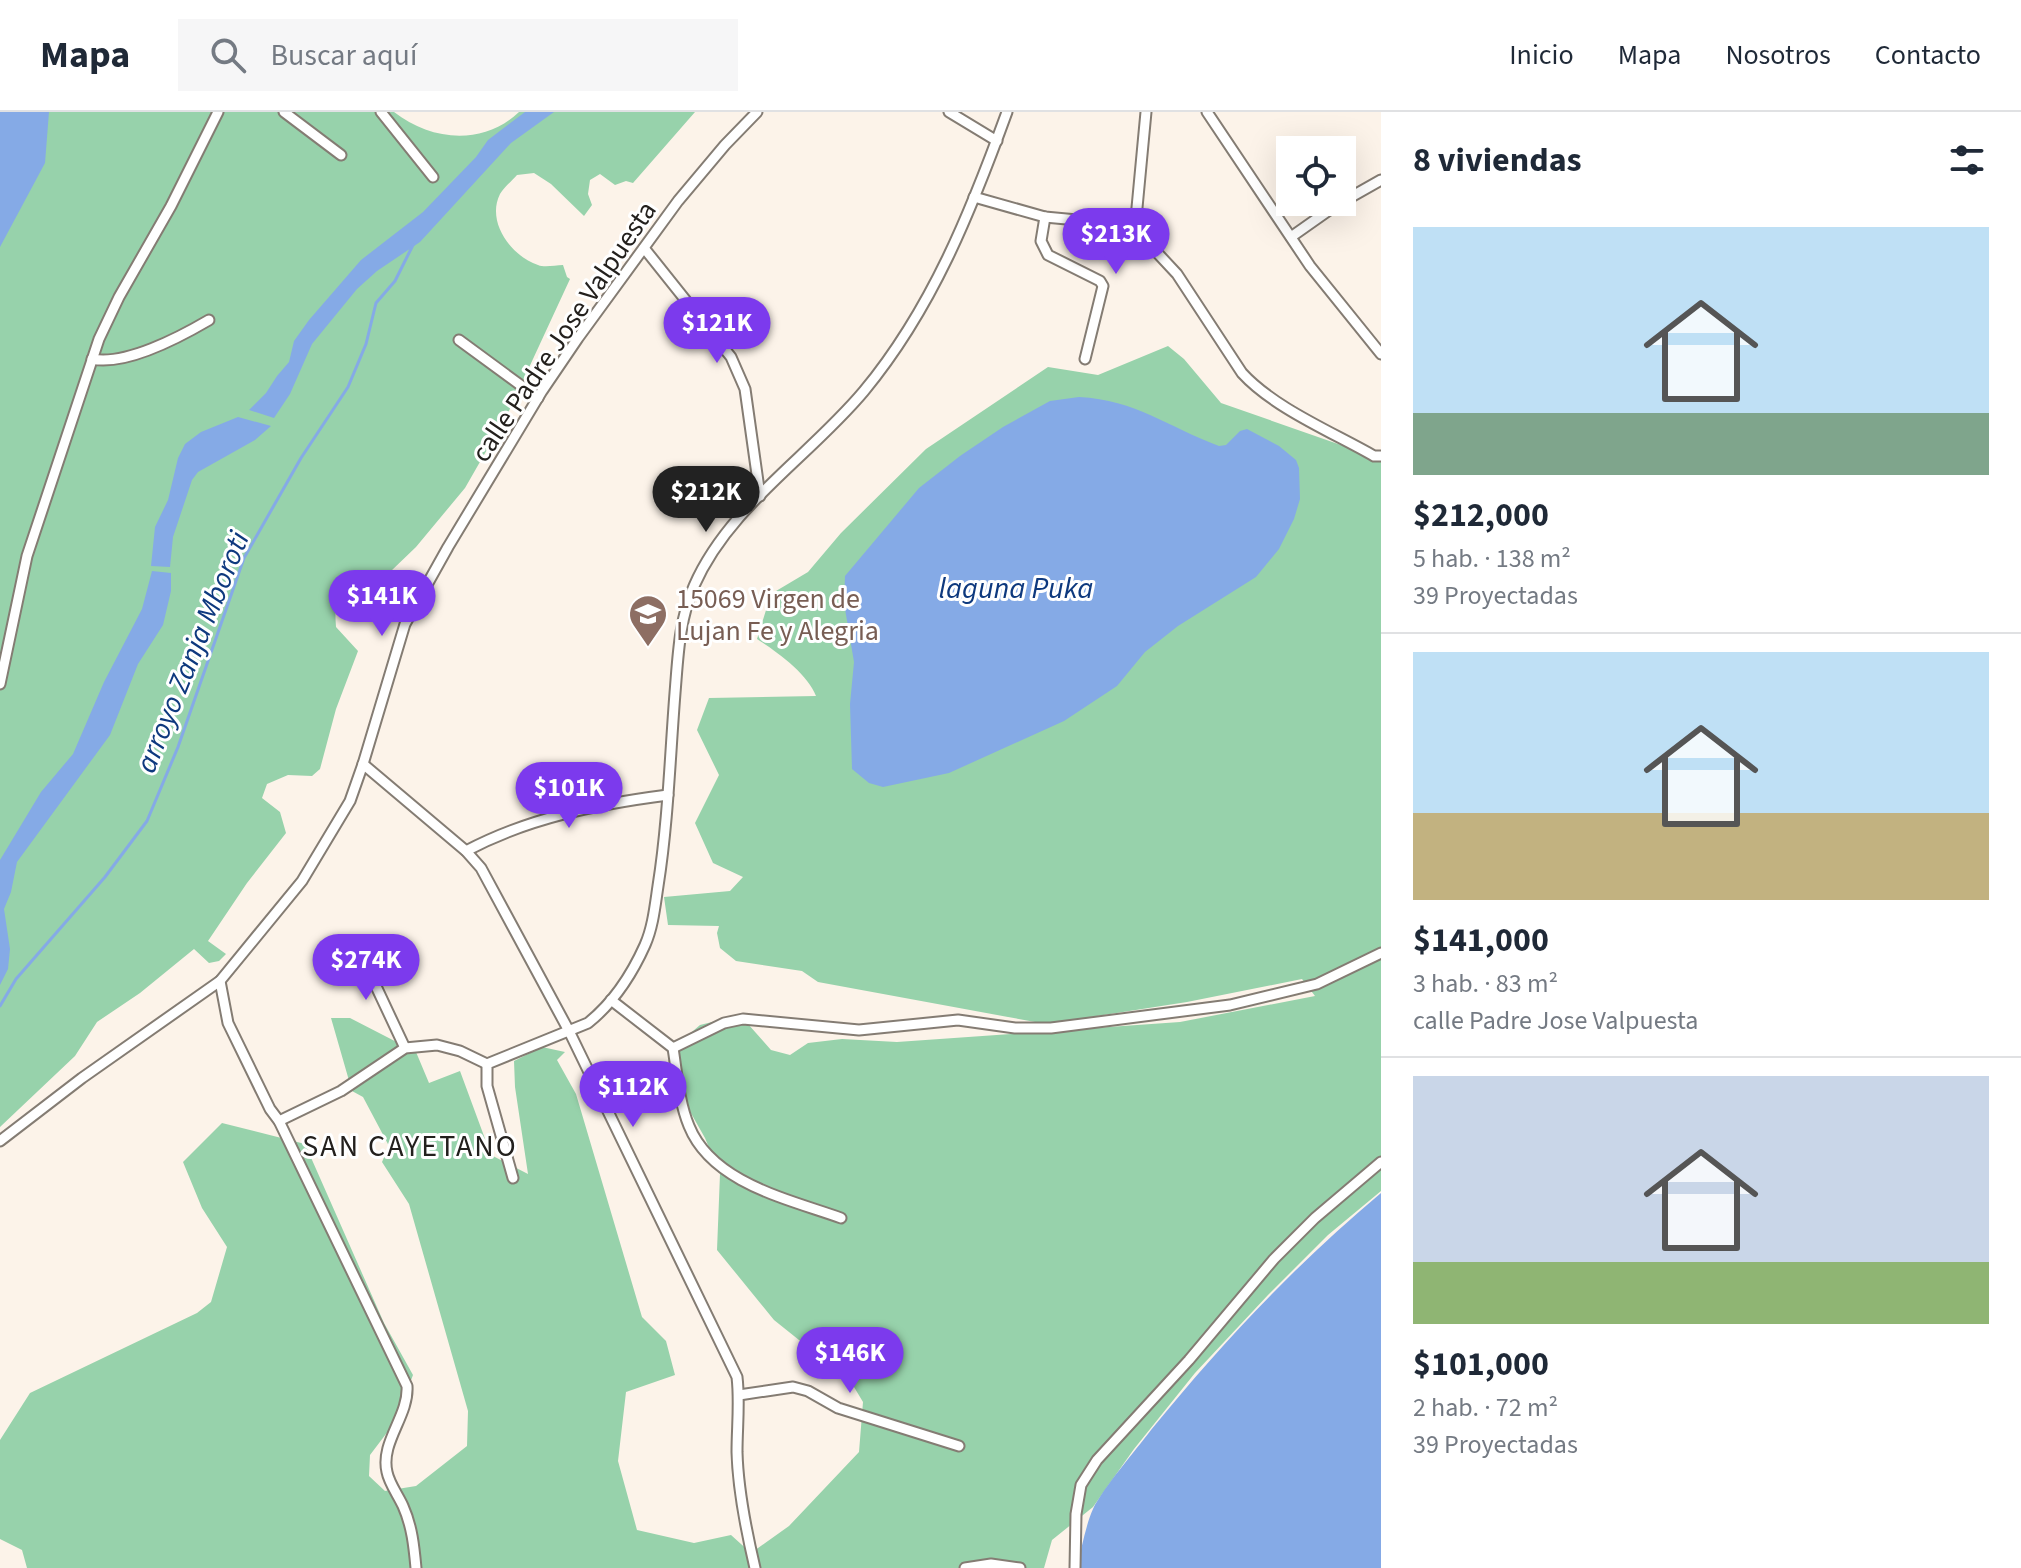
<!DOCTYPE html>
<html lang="es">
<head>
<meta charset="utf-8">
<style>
	:root { --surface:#fff; --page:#f6f6f7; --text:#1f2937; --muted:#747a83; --line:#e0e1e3; --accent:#7c3aed }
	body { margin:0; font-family:"Source Sans 3",sans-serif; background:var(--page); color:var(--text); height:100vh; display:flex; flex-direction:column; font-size:30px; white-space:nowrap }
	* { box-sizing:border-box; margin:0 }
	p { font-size:26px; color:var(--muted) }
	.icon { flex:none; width:44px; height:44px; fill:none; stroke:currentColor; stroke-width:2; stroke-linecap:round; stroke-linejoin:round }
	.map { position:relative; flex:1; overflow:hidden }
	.drawer { display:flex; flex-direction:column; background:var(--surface); width:640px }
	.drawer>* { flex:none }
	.buttons { position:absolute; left:1276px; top:24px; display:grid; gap:16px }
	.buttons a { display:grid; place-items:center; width:80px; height:80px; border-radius:0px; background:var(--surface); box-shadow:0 8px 32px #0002; font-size:40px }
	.price { position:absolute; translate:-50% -68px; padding:0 18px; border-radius:28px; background:var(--accent); color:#fff; font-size:26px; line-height:52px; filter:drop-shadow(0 2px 4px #0008) }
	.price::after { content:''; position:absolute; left:50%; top:48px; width:24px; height:18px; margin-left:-12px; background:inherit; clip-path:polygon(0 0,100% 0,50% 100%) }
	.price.current { background:#222; color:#fff }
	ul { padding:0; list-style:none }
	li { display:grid; align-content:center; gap:16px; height:424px; padding:0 32px }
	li+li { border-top:2px solid var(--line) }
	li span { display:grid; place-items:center; height:248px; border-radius:0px; color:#555 }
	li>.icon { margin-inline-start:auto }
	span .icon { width:144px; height:144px; fill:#fffc; stroke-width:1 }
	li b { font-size:34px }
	h2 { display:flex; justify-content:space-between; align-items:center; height:96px; padding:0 32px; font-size:34px }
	header { display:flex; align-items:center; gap:48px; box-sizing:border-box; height:112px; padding:0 40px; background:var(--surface); border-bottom:2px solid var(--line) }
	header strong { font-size:38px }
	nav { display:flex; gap:44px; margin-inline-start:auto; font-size:28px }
	.search { width:560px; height:72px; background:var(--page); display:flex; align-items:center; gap:20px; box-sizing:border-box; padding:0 28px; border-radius:0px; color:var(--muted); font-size:30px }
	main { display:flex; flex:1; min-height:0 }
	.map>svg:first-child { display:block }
	.green { fill:#97d2ab }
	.water { fill:#85aae6 }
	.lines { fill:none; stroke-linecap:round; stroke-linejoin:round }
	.stream { stroke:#85aae6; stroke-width:3 }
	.street-casing { stroke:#847c73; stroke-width:13 }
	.street { stroke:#fff; stroke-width:9 }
	.labels { text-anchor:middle; stroke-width:6; stroke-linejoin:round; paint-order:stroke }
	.street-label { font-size:28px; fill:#23201d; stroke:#fff }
	.education-label { font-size:28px; fill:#785e54; stroke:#fff; text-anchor:start }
	.water-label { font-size:30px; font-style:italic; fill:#0e397e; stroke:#fff }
	.neighbourhood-label { font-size:30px; letter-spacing:2px; fill:#23201d; stroke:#fff }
</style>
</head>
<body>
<header>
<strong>Mapa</strong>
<div class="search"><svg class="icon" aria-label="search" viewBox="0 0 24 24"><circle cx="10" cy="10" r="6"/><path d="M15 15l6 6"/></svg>Buscar aquí</div>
<nav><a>Inicio</a><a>Mapa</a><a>Nosotros</a><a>Contacto</a></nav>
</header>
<main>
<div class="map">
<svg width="1381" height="1456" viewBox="0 0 1381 1456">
	<rect width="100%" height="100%" fill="#fcf3e9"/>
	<g class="green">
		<path d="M 0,0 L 394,0 C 431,29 483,34 519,0 L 695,0 L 633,71 L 626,69 L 615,73 L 600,62 L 590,68 L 588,82 L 592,93 L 584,104 L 551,72 L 534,61 L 517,63 C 512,69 504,75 500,82 C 486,110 511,144 538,153 C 545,156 555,153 563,153 L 567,165 L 570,167 L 508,301 L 465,376 L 416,435 L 391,459 L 347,477 L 345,474 C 334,485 335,500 336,515 L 358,539 L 336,597 L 320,657 L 312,664 L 288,663 L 267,672 L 262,686 L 280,700 L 286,721 L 247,771 L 208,829 L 226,842 L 219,849 L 209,851 L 194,837 L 140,881 L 97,910 L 75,944 L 0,1015 Z"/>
		<path d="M 1168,234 L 1184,247 L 1221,291 L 1381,347 L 1381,1079 L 1328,1123 L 1268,1183 L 1195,1261 L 1134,1337 L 1093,1395 L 1052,1428 L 1044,1456 L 27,1456 L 22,1438 L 0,1427 L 0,1328 L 30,1281 L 197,1201 L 211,1190 L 227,1135 L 202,1096 L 183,1050 L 222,1011 L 305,1032 L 384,1211 L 413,1263 L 395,1310 L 370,1343 L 369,1364 L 385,1379 L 416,1374 L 467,1334 L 468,1299 L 409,1092 L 382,1050 L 389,1034 L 363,985 L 352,979 L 331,906 L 350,906 L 416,940 L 429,971 L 460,959 L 491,1043 L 528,1062 L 515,975 L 514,949 L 542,935 L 565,940 L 557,948 L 576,982 L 642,1205 L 666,1229 L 675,1263 L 626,1280 L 618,1349 L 637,1418 L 694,1431 L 731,1423 L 751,1441 L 789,1414 L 859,1340 L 863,1290 L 839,1250 L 804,1232 L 774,1208 L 717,1138 L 720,1062 L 705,1026 L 679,980 L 672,958 L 679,931 L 700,913 L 740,903 L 771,938 L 790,943 L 808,931 L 842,927 L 897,930 L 1180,910 L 1315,884 L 1302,867 L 1187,890 L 1046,912 L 818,870 L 802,859 L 736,849 L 720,836 L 717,821 L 719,814 L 668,813 L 664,785 L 730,779 L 743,765 L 713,751 L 695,711 L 719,663 L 697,618 L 709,586 L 816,584 C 808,562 776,539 757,527 L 771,482 L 808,460 L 841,421 L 926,337 L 1048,255 L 1098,263 Z"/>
	</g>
	<g class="water">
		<path d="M 0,0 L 49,0 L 45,51 L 0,135 Z"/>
		<path d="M 525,0 L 554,0 L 511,31 L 420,130 L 377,159 L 357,177 L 312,232 L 290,282 L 274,306 L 249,298 L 266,281 L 277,264 L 289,250 L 294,229 L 309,208 L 361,148 L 423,100 L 476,45 L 488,28 Z"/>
		<path d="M 1079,285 C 1136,288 1168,315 1219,334 L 1226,333 L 1240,319 L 1247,317 L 1279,334 L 1296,348 L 1299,356 L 1300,387 L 1294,407 L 1279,437 L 1256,465 L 1178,514 L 1145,540 L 1117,574 L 1064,609 L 949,661 L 883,675 L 869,671 L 852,657 L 850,592 L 854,550 L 844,491 L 845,464 L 919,376 L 960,344 L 1003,315 L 1050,289 Z"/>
		<path d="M 238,305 L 271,314 L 255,328 L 198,360 L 192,368 L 173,425 L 170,455 L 151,454 L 155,415 L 168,388 L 178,346 L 185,332 L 201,320 Z"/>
		<path d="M 152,459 L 171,461 L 171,479 L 163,513 L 138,552 L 110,623 L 17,750 L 11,780 L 4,797 L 10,837 L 8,857 L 0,873 L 0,748 L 41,680 L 73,642 L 104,570 L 142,497 Z"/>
		<path d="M 1381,1081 L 1381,1456 L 1076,1456 C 1082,1437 1085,1415 1093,1397 C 1103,1376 1136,1338 1151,1318 C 1221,1232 1296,1152 1381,1081 Z"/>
	</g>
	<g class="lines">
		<path class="stream" d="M 0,894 L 16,867 L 105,765 L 147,709 L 178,635 L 244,446 L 301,346 L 348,275 L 366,232 L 376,191 L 395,169 L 413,133"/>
		<g class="street-casing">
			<g id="street">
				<path d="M 284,0 L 341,43"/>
				<path d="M 381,0 L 433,65"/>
				<path d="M 949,0 L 997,29"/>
				<path d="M 1207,0 L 1310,154 L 1381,242"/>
				<path d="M 974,85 L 1045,105 L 1109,111 L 1135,117 L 1177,162 L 1242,261 C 1274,296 1332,320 1374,344 L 1381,344"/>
				<path d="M 1045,105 L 1041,129 L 1048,143 L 1100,169 L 1103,174 L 1085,247"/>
				<path d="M 1135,117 L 1146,0"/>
				<path d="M 1291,125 L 1335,94 L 1381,68"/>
				<path d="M 644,136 L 731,245 L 745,277 L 760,384"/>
				<path d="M 459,228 L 538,286"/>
				<path d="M 92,247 C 125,254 180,225 209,208"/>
				<path d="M 0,572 L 27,444 L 99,227 L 119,185 L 171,94 L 218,0"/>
				<path d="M 363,652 L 466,739 L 481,756 L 569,919 L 737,1265 C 740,1290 737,1315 737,1340 C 738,1379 746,1418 755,1456"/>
				<path d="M 466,739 C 528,706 598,692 668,683"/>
				<path d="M 386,856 L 377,862 L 374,870 L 405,936"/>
				<path d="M 220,869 L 228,911 L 270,997 L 279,1009 L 407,1274 C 409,1304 380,1330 387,1360 C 389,1371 398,1383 403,1394 C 412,1414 414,1434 416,1456"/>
				<path d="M 611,888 L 673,936 L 724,911 L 743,907 L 859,918 L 958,908 L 1015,916 L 1051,916 L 1230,893 L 1317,872 L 1381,841"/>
				<path d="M 673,936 C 677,961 679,990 689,1014 C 712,1071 788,1087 841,1106"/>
				<path d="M 279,1009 L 341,979 L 405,936 L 437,933 L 460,939 L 487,952"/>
				<path d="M 0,1029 L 82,966 L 220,869 L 302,769 L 350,689 L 363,652 L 405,512 L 448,435 L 542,279 L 578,226 L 678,89 L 725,33 L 757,0"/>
				<path d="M 513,1066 L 487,974 L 487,952 L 588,911 C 613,891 632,862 645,833 C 653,815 655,794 658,774 C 668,711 670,645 675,581 C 678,545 679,508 694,474 C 729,394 809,345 864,279 C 932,197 971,99 1007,0"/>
				<path d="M 739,1283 L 793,1275 L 808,1279 L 838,1296 L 959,1334"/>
				<path d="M 965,1456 L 991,1452 L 1020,1456"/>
				<path d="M 1075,1456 L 1076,1402 L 1081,1373 L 1097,1348 L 1189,1248 L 1274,1147 L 1315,1106 L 1381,1050"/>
			</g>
		</g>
		<use href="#street" class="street"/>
	</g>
	<defs>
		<g id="school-pin" transform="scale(2)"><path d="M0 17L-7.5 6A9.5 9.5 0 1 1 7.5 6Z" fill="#8d6e63" stroke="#fff"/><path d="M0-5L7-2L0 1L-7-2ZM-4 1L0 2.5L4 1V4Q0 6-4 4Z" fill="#fff"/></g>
	</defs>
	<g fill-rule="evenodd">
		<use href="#school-pin" x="648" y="502"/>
	</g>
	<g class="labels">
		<g class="street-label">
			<text transform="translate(563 219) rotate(-56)" y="10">calle Padre Jose Valpuesta</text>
		</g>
		<g class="education-label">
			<text x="676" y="496">15069 Virgen de<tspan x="676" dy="32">Lujan Fe y Alegria</tspan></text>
		</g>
		<g class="water-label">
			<text x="1016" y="486">laguna Puka</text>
			<text transform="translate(192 540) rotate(-68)" y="10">arroyo Zanja Mboroti</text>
		</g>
		<g class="neighbourhood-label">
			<text x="410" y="1044">SAN CAYETANO</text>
		</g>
	</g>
</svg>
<div class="buttons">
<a><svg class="icon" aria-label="locate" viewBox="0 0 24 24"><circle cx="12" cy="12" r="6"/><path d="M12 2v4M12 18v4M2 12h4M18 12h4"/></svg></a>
</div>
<b class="price" style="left:1116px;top:164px">$213K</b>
<b class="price" style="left:717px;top:253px">$121K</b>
<b class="price current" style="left:706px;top:422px">$212K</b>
<b class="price" style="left:382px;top:526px">$141K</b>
<b class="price" style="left:569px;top:718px">$101K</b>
<b class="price" style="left:366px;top:890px">$274K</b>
<b class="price" style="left:633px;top:1017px">$112K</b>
<b class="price" style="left:850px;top:1283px">$146K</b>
</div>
<section class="drawer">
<h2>8 viviendas<svg class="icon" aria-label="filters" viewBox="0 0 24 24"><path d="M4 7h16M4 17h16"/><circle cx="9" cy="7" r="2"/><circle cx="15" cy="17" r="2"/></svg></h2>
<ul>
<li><span style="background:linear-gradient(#bfe0f5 75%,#7fa58c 0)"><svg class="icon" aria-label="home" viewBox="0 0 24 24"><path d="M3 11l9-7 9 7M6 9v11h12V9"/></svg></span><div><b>$212,000</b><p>5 hab. · 138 m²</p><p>39 Proyectadas</p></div></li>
<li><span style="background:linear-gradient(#bfe0f5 65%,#c2b280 0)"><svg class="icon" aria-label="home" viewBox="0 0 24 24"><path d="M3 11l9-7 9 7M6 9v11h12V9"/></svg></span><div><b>$141,000</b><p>3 hab. · 83 m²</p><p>calle Padre Jose Valpuesta</p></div></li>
<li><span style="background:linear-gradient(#c9d6e8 75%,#8fb573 0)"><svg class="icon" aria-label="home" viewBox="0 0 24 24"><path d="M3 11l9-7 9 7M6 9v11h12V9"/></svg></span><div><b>$101,000</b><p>2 hab. · 72 m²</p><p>39 Proyectadas</p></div></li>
</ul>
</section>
</main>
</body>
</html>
